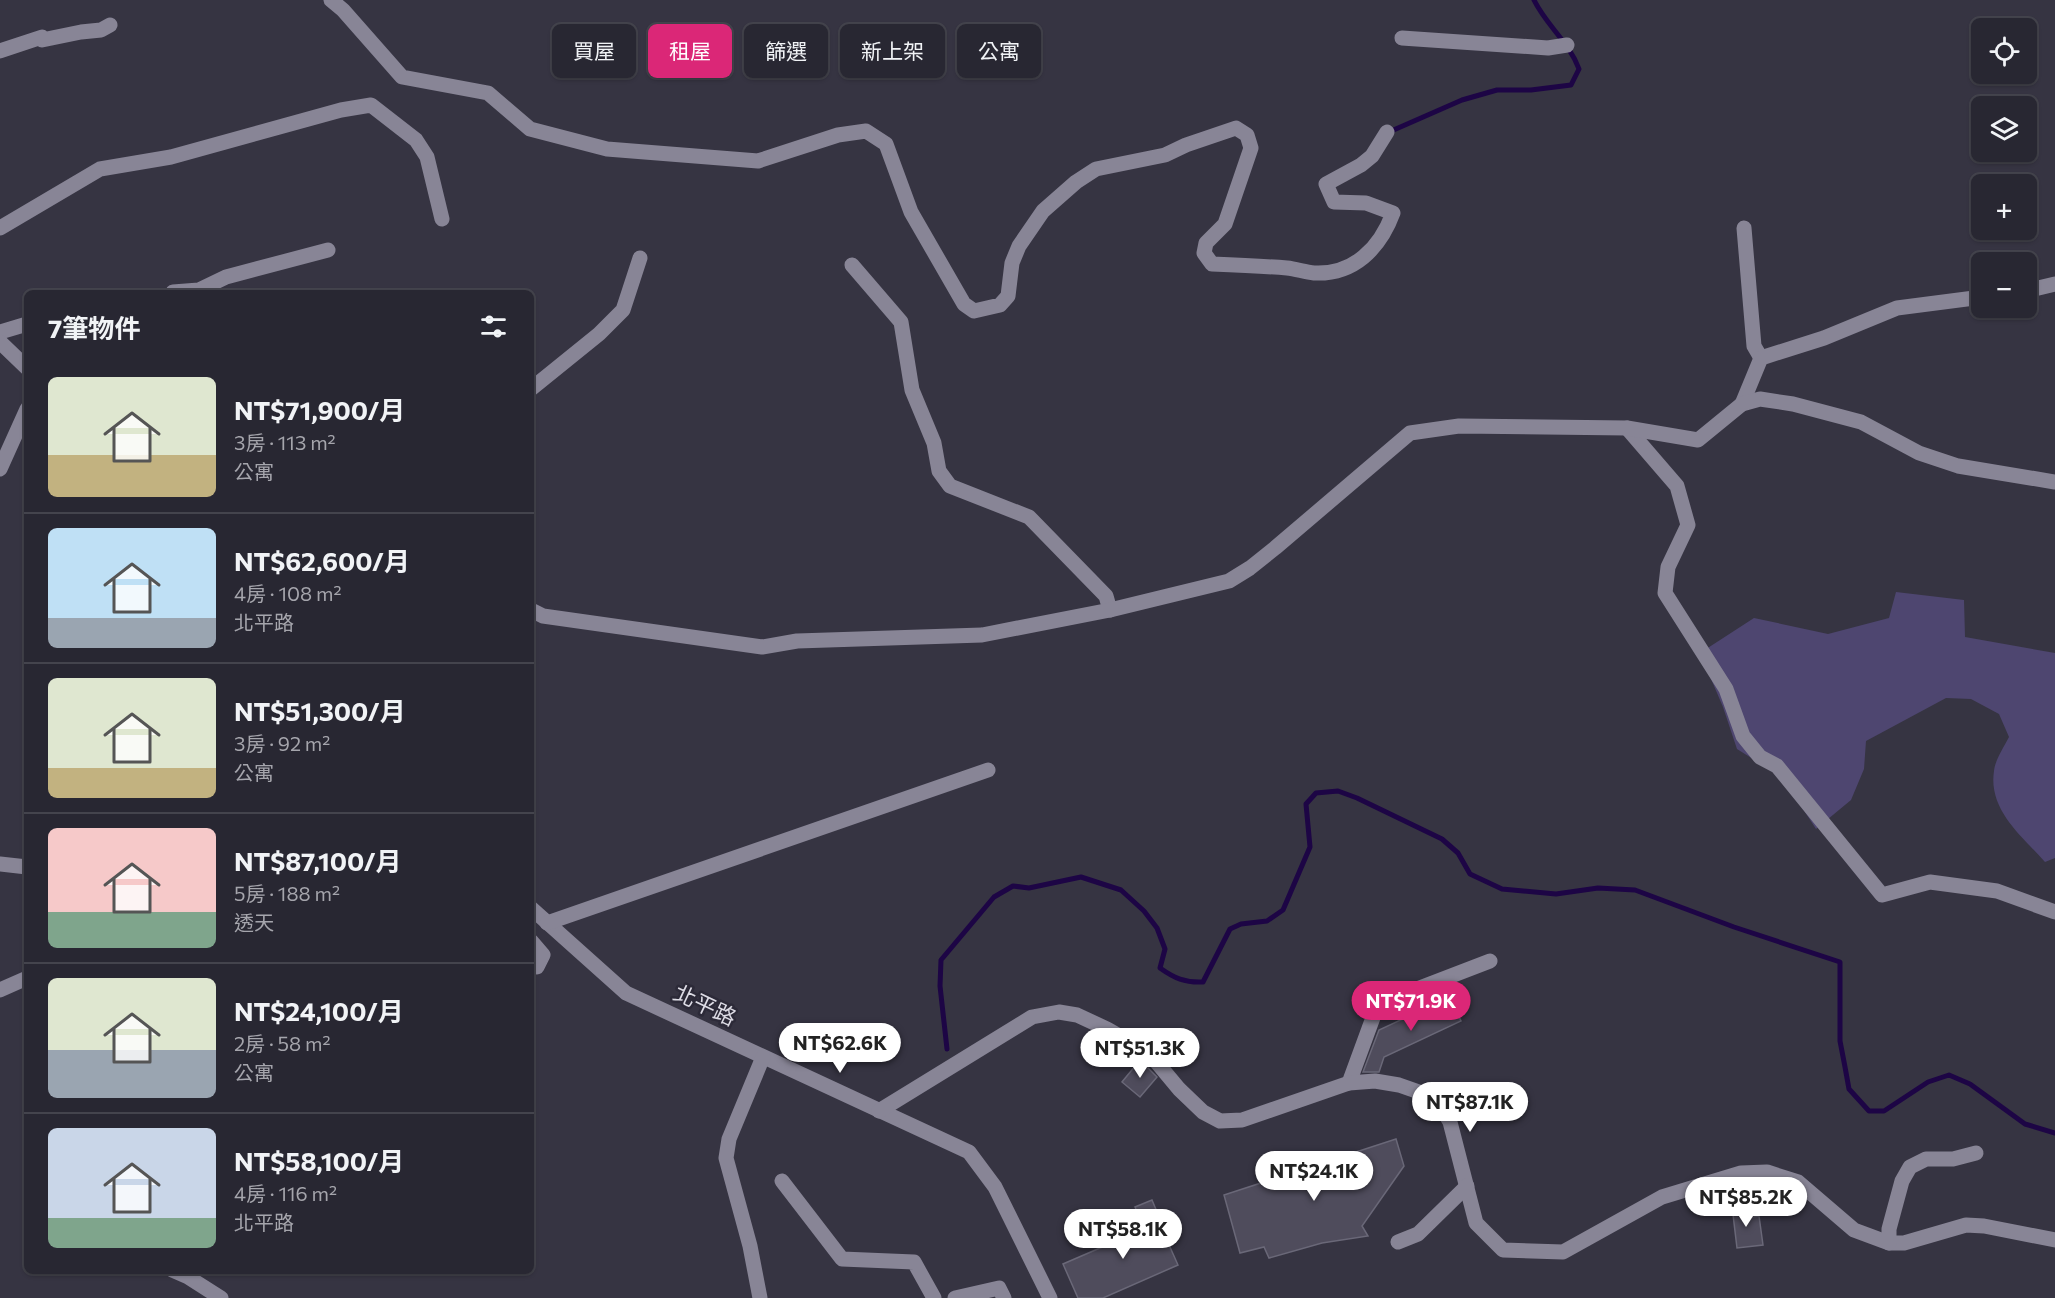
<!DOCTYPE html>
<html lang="zh-TW">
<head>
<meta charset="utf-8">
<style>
	:root { --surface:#282732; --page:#34333e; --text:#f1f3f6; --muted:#a5a5ac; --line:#44444d; --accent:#db2777 }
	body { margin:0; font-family:Commissioner,"Noto Sans TC",sans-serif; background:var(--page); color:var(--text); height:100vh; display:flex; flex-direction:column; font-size:22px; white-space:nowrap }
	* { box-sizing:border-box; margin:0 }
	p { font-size:20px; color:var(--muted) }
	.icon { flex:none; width:33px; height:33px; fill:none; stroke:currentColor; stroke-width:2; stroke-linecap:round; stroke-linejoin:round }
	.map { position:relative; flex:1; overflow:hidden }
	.sheet { position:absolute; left:24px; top:290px; width:510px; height:984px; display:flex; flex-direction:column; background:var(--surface); border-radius:9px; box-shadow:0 2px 4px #0004,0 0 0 2px var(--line) }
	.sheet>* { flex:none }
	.banner { position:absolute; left:552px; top:24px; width:570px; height:54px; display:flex; gap:12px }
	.buttons { position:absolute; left:1971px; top:18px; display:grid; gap:12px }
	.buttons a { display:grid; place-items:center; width:66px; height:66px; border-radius:9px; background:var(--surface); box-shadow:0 2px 4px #0004,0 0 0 2px var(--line); font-size:30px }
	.price { position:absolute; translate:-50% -51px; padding:0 14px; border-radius:21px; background:#fff; color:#222; font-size:20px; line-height:39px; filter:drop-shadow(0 2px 3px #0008) }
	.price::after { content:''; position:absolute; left:50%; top:36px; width:18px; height:14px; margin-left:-9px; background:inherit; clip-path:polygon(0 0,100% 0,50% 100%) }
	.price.selected { background:var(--accent); color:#fff }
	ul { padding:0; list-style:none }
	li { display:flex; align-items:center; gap:18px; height:150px; padding:0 24px }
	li+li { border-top:2px solid var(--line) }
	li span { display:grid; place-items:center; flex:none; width:168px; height:120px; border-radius:9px; color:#555 }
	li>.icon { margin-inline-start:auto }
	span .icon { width:72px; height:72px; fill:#fffc; stroke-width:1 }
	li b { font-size:26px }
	h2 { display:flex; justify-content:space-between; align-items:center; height:72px; padding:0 24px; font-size:26px }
	.chip { padding:0 21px; border-radius:9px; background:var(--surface); box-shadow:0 2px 4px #0004,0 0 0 2px var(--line); font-size:21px; line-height:54px }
	.chip.selected { background:var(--accent); color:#fff }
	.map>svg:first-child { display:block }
	.green { fill:#4e4670 }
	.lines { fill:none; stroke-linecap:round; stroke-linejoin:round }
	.stream { stroke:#1d0545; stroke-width:5 }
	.building { fill:#4f4c5c; stroke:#6a6878; stroke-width:1.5 }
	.minor { stroke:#888596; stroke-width:15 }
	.labels { text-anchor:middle; stroke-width:5; stroke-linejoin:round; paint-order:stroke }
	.street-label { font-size:22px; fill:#dddce5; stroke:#2c2a38 }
</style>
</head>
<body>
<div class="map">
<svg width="2055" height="1298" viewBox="0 0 2055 1298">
	<rect width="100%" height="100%" fill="#363442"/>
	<path class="green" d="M 1896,592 L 1964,600 L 1965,637 L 2055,653 L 2055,858 L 2045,862 C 2022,836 1988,810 1994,771 C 1995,760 2004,747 2009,737 L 1999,714 L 1971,699 L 1946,698 L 1866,741 L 1864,769 L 1851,800 L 1816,829 L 1796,798 L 1772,771 L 1737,749 L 1723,707 L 1700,653 L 1754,618 L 1828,634 L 1889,618 Z"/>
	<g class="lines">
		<g class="stream">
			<path d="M 1389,132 L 1462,100 L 1497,90 L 1531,90 L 1571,85 L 1579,69 C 1569,42 1546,25 1534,0"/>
			<path d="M 947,1049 L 940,986 L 941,960 L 994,897 L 1013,886 L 1029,888 L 1081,877 L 1121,890 L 1144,911 L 1157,928 L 1165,949 L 1160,968 C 1174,978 1185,983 1203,982 L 1230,929 L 1241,924 L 1267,921 L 1283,910 L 1310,847 L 1306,804 L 1316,793 L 1338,791 L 1357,798 L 1442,839 L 1458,853 L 1470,874 L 1502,889 L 1556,894 L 1598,888 L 1635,890 L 1734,927 L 1840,962 L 1840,1041 L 1845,1067 L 1849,1089 L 1869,1111 L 1884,1111 L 1928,1082 L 1949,1075 L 1970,1084 L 2025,1124 L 2055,1133"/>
		</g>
	</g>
	<g class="building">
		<path d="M 1450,997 L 1461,1021 L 1384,1057 L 1379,1072 L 1363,1072 L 1379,1030 Z"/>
		<path d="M 1140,1060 L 1157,1077 L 1140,1097 L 1122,1082 Z"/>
		<path d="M 1396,1139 L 1404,1166 L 1362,1226 L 1368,1236 L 1322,1243 L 1269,1258 L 1264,1247 L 1240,1253 L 1224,1195 Z"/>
		<path d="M 1152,1200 L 1160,1219 L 1158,1220 L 1178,1265 L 1103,1298 L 1078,1298 L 1063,1264 L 1144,1229 L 1135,1207 Z"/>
		<path d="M 1744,1204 L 1746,1218 L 1759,1216 L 1763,1245 L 1737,1248 L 1732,1206 Z"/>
	</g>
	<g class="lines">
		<g class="minor">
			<path d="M 331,0 L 343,10 L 402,77 L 488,93 L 530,129 L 607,149 L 758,161 L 838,135 L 866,131 L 886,144 L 911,212 L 964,304 L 974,311 L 1000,305 L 1008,296 L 1012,263 L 1019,246 L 1043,211 L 1076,182 L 1096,169 L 1165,155 L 1186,145 L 1236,128 L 1247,135 L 1251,148 L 1225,224 L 1206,243 L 1204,253 L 1212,264 C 1237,265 1262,266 1287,268 C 1296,269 1305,272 1314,273 C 1354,275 1380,248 1393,213 L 1366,203 L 1334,202 L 1326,184 L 1361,165 L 1372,156 L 1387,132"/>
			<path d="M 1402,38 L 1548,48 L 1567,45"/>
			<path d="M 0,51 L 42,37 L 42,40 L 81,32 L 101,30 L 110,25"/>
			<path d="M 0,228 L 100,169 L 171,157 L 341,110 L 371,105 L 416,140 L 427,157 L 442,219"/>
			<path d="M 1744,228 L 1754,346 L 1761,358"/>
			<path d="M 852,265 L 901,322 L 912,390 L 934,443 L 939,471 L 950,486 L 1029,517 L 1106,596 L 1110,610"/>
			<path d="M 2026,291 L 2055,284"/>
			<path d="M 173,292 L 199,290 L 226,277 L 328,250"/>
			<path d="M 0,332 L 27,324"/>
			<path d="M 0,342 L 27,368"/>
			<path d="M 531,389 L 599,334 L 623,310 L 640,258"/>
			<path d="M 1742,404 L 1761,358 L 1824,338 L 1897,308 L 1982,297"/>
			<path d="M 1627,428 L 1677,486 L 1688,525 L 1668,567 L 1665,593 L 1726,689 L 1743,736 L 1760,757 L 1777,766 L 1882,895 L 1930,882 L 1997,891 L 2055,912"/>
			<path d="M 0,469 L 27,409"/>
			<path d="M 531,610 L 543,616 L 762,647 L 797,641 L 982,635 L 1110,610 L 1229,581 L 1250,568 L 1275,548 L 1410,433 L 1459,426 L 1627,428 L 1698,440 L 1742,404 L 1760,399 L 1793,404 L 1861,422 L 1919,453 L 1958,466 L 2055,482"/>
			<path d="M 0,864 L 27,867"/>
			<path d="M 531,908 L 626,993 L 969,1152 L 995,1187 L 1050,1298"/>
			<path d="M 547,923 L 988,770"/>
			<path d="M 531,941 L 543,955 L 537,967 L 531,962"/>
			<path d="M 0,990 L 27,978"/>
			<path d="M 1349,1083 L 1378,1004 L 1490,961"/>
			<path d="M 879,1111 L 1032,1017 L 1059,1012 L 1077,1015 L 1107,1029 L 1149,1053 L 1179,1089 L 1203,1112 L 1220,1121 L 1242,1120 L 1349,1083 L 1375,1081 L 1399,1085 L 1419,1092 L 1438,1102 L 1450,1122 L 1476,1223 L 1503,1250 L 1563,1252 L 1662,1197 L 1741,1173 L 1767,1172 L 1798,1182 L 1854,1230 L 1889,1243 L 1904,1243 L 1966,1225 L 1984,1226 L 2055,1240"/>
			<path d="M 782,1181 L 842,1259 L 914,1262 L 934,1298"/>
			<path d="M 1398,1242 L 1418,1234 L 1467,1186"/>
			<path d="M 1889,1243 L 1889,1229 L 1902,1181 L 1910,1167 L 1926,1159 L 1953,1159 L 1976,1153"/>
			<path d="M 172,1270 L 188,1277 L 221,1298"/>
			<path d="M 760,1298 L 750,1246 L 726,1158 L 729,1139 L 763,1057"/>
			<path d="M 955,1298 L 999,1288 L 1004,1298"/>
		</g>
	</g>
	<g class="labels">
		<g class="street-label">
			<text transform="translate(705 1005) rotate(25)" y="8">北平路</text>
		</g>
	</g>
</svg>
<div class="buttons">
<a><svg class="icon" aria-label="locate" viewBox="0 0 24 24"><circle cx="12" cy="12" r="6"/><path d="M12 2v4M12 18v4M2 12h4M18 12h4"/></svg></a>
<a><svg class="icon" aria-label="layers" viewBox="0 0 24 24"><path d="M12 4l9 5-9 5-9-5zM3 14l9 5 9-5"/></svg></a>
<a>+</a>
<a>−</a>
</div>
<b class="price selected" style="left:1411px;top:1032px">NT$71.9K</b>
<b class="price" style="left:840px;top:1074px">NT$62.6K</b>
<b class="price" style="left:1140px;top:1079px">NT$51.3K</b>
<b class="price" style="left:1470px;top:1133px">NT$87.1K</b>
<b class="price" style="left:1314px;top:1202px">NT$24.1K</b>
<b class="price" style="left:1746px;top:1228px">NT$85.2K</b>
<b class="price" style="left:1123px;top:1260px">NT$58.1K</b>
<div class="banner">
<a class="chip">買屋</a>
<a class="chip selected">租屋</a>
<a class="chip">篩選</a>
<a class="chip">新上架</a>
<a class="chip">公寓</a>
</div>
<section class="sheet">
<h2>7筆物件<svg class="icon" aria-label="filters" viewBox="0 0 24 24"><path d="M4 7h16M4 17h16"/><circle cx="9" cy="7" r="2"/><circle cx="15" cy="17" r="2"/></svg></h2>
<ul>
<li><span style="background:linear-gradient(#dfe7d0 65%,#c2b280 0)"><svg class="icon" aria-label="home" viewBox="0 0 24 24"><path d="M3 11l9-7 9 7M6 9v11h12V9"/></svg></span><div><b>NT$71,900/月</b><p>3房 · 113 m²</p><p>公寓</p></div></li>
<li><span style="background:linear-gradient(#bfe0f5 75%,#9aa5b1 0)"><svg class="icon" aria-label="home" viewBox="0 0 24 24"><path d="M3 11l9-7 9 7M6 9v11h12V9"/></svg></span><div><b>NT$62,600/月</b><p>4房 · 108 m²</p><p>北平路</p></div></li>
<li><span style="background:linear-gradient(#dfe7d0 75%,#c2b280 0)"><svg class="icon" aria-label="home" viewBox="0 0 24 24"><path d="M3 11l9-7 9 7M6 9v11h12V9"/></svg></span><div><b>NT$51,300/月</b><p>3房 · 92 m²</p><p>公寓</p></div></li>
<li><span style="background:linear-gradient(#f6c9c9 70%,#7fa58c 0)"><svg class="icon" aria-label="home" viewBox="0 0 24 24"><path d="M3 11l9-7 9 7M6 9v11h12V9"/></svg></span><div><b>NT$87,100/月</b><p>5房 · 188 m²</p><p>透天</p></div></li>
<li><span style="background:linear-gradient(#dfe7d0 60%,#9aa5b1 0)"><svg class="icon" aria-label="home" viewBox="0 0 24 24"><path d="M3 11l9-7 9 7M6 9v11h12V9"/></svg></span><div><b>NT$24,100/月</b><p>2房 · 58 m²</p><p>公寓</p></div></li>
<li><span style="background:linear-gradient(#c9d6e8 75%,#7fa58c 0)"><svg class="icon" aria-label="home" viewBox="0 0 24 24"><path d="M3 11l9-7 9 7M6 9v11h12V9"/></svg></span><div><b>NT$58,100/月</b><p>4房 · 116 m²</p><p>北平路</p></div></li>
</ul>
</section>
</div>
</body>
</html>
